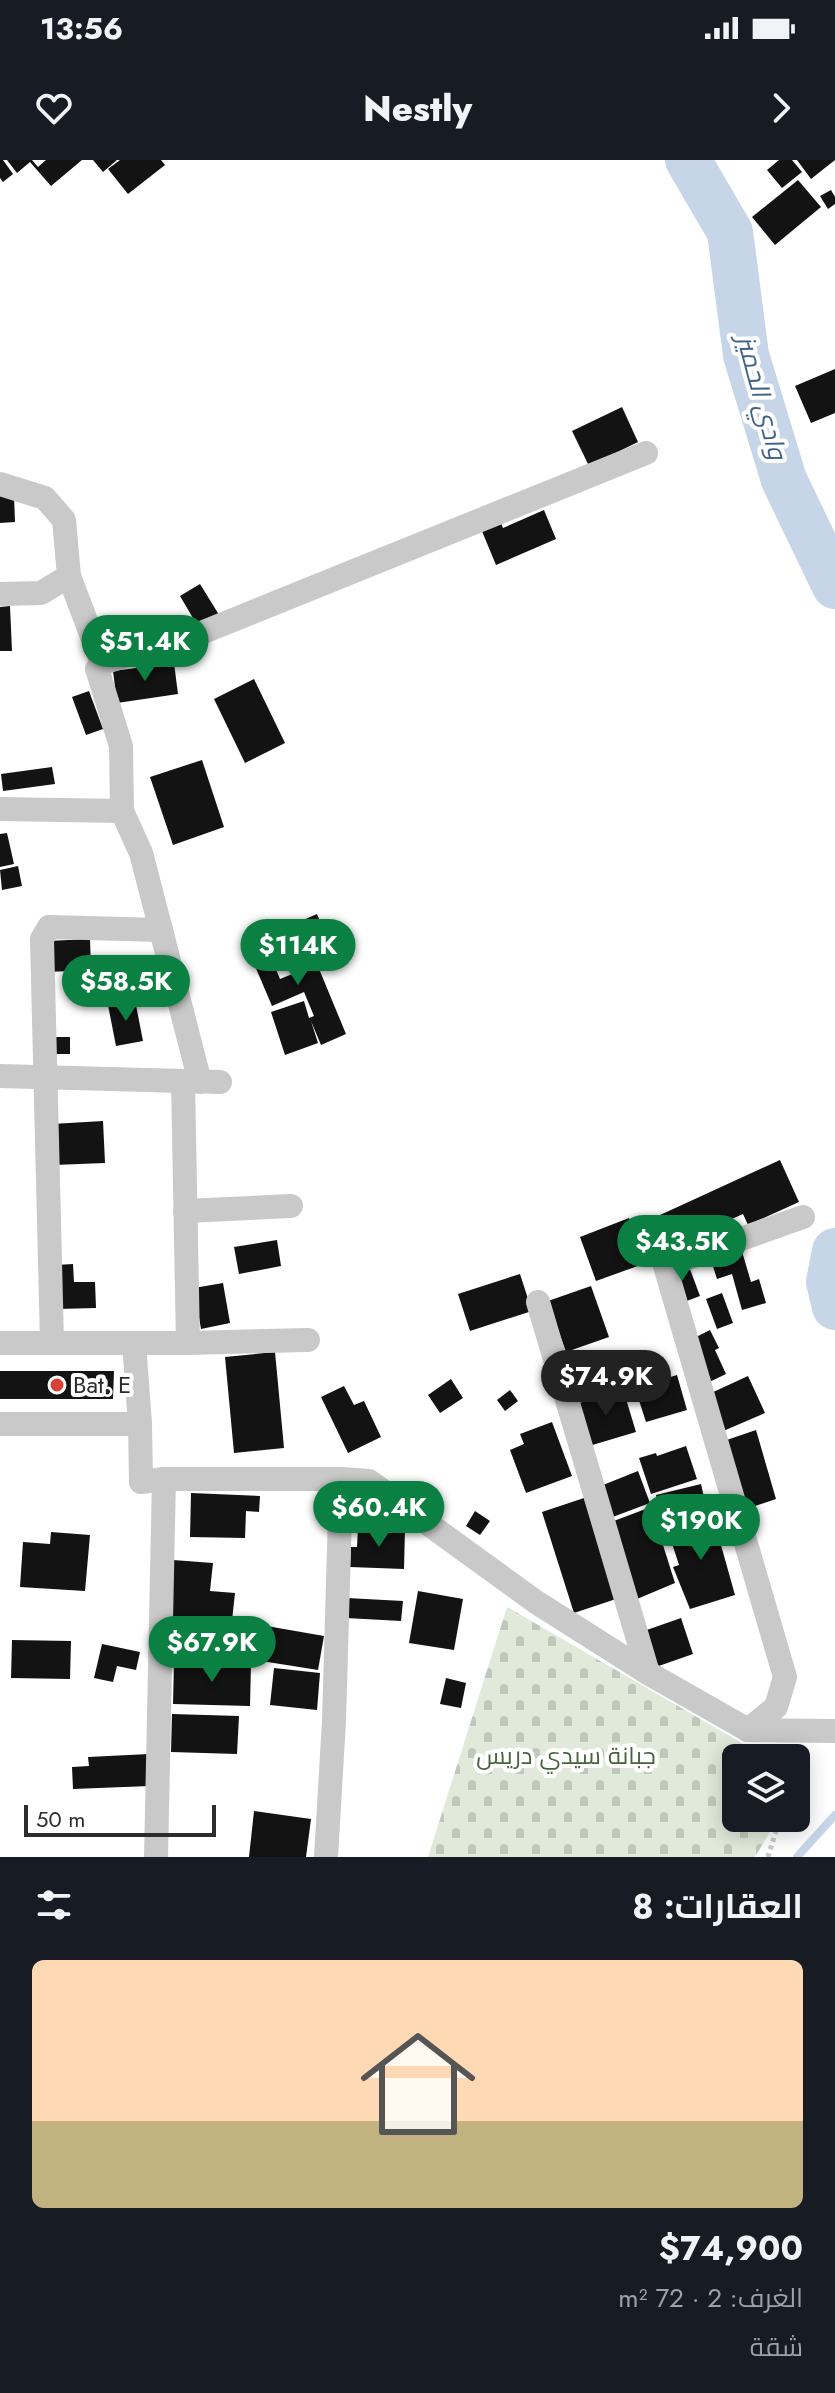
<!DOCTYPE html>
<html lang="ar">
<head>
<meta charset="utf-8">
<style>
	:root { --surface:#171b24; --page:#242831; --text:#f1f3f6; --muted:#9ea1a6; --accent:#0b8043 }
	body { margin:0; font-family:Jost,Cairo,sans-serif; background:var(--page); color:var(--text); direction:rtl; height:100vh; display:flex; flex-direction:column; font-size:30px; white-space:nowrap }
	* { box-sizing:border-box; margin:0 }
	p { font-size:26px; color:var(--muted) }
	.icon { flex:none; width:44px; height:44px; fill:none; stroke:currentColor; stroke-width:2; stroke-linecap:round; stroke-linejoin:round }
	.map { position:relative; height:1697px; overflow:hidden; direction:ltr }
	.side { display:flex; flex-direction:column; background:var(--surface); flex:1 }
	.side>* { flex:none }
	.tools { position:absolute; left:722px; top:1584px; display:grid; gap:16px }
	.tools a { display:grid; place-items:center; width:88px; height:88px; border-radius:12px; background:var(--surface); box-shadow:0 4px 20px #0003; font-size:40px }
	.scale { position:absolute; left:24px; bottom:20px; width:192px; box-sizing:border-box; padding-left:8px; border:4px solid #2c2c2c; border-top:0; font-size:22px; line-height:28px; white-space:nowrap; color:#2c2c2c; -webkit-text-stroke:6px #fff; paint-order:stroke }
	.price { position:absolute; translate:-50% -68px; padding:0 18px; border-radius:28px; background:var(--accent); color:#fff; font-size:26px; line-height:52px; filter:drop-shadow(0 2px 4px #0008) }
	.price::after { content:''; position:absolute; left:50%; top:48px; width:24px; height:18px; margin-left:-12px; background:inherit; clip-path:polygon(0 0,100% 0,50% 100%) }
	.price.active { background:#222; color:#fff }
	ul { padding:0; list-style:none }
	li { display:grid; align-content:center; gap:16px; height:424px; padding:0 32px }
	li span { display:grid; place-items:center; height:248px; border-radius:12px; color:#555 }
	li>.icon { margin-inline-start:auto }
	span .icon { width:144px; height:144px; fill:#fffc; stroke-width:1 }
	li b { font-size:34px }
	h2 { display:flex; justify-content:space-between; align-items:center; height:96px; padding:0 32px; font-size:34px }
	.status { display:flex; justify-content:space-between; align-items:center; height:56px; padding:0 40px; background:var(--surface); direction:ltr }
	.status svg { height:22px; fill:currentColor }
	header { display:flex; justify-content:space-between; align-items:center; height:104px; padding:0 32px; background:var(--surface); font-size:36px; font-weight:800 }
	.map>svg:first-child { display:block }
	.cemetery { fill:url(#cemetery-stones) }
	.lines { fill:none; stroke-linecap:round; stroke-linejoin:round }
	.stream { stroke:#c6d6e8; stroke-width:8 }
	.river { stroke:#c6d6e8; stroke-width:46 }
	.building { fill:#131313 }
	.path { stroke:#c9c9c9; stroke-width:5; stroke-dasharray:4 4; stroke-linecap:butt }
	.street { stroke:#c9c9c9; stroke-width:24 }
	.poi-dot { fill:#da4136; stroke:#fff; stroke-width:3 }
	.labels { text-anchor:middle; stroke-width:8; stroke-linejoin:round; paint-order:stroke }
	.poi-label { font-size:24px; fill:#2c2c2c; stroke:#fff; text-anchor:start }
	.park-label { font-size:24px; fill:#49643c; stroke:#fff }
	.water-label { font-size:26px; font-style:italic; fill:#3f6288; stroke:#fff }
</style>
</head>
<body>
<div class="status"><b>13:56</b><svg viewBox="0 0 49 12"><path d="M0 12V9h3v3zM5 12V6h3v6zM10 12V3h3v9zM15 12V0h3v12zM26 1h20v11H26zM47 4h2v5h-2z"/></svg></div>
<header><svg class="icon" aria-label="forward" viewBox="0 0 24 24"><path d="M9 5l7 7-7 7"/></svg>Nestly<svg class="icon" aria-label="heart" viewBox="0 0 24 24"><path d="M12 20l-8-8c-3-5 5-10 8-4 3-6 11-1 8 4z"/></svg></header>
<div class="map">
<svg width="835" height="1697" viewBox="0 0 835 1697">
	<defs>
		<pattern id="cemetery-stones" width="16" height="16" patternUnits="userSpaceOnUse" patternTransform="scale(2)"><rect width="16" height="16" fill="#e0e9da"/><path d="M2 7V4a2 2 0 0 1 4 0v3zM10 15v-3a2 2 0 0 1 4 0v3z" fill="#c0c8bb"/></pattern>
	</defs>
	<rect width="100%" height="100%" fill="#fff"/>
	<path class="cemetery" d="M 507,1447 L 740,1582 L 758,1597 L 736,1598 L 736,1658 L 774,1658 L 771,1670 L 755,1697 L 428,1697 Z"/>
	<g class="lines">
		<path class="stream" d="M 797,1697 L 835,1655"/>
		<g class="river">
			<path d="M 688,0 L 730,72 L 746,195 L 784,320 L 835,426"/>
			<path d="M 835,1091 L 829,1122 L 835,1147"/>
		</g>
	</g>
	<g class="building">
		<path d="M 0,0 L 3,0 L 13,14 L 3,22 L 0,18 Z"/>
		<path d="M 7,0 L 32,0 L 38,7 L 46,0 L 82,0 L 51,26 L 30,2 L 17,13 Z"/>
		<path d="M 93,0 L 117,0 L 103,12 Z"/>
		<path d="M 120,0 L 161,0 L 165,5 L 128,34 L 108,9 Z"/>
		<path d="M 779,0 L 792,0 L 802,12 L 782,28 L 767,10 Z"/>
		<path d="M 797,0 L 835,0 L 811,19 Z"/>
		<path d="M 798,20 L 821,47 L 775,85 L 752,57 Z"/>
		<path d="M 831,30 L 835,37 L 835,44 L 828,49 L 820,36 Z"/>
		<path d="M 835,209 L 835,253 L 811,263 L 795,226 Z"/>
		<path d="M 622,247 L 638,282 L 589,306 L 572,271 Z"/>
		<path d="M 0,335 L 14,335 L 15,362 L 0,363 Z"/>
		<path d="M 544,350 L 556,379 L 496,405 L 479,364 L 498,356 L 503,368 Z"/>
		<path d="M 200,424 L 221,458 L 200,470 L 180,436 Z"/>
		<path d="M 10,446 L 12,491 L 0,491 L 0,447 Z"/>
		<path d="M 174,503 L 178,534 L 117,543 L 113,511 Z"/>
		<path d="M 254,519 L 285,583 L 245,603 L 214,539 Z"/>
		<path d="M 89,531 L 103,569 L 86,575 L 72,537 Z"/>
		<path d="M 202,600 L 224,667 L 173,685 L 150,617 Z"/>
		<path d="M 52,607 L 55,624 L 3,631 L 1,614 Z"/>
		<path d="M 7,673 L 14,704 L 0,707 L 0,674 Z"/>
		<path d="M 18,706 L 22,726 L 2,730 L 0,710 Z"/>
		<path d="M 317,754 L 334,794 L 319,800 L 311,780 L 271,797 L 280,819 L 317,804 L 346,874 L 321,885 L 311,861 L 318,883 L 285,895 L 271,852 L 304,841 L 309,858 L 314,856 L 304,832 L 272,846 L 246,785 Z"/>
		<path d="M 90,779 L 91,810 L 48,812 L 47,781 Z"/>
		<path d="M 141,810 L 162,810 L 163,825 L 142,826 Z"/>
		<path d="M 135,840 L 143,881 L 116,886 L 108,845 Z"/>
		<rect x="47" y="877" width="23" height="17"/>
		<path d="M 103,961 L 105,1003 L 54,1005 L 52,964 Z"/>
		<path d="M 780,1000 L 799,1042 L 748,1065 L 743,1054 L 661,1091 L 647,1061 Z"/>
		<path d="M 629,1058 L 646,1103 L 596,1121 L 580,1077 Z"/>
		<path d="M 277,1080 L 281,1106 L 239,1114 L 234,1087 Z"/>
		<path d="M 741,1088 L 751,1122 L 759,1119 L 766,1143 L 742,1150 L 732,1114 L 717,1119 L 710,1097 Z"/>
		<path d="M 687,1101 L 700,1136 L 676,1145 L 663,1110 Z"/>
		<path d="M 73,1104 L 74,1122 L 95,1122 L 96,1148 L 58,1149 L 56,1105 Z"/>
		<path d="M 520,1114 L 532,1151 L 470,1171 L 458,1134 Z"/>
		<path d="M 223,1123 L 230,1163 L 201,1169 L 194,1128 Z"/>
		<path d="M 591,1126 L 609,1177 L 566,1192 L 548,1141 Z"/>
		<path d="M 722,1133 L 733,1163 L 717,1169 L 706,1139 Z"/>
		<path d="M 710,1170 L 719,1188 L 715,1190 L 726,1214 L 699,1227 L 698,1176 Z"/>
		<path d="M 275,1192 L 284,1288 L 234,1293 L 225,1197 Z"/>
		<path d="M 0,1211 L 114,1211 L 113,1239 L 0,1239 Z"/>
		<path d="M 677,1215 L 687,1250 L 646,1262 L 635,1228 Z"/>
		<path d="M 748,1216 L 765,1253 L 714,1275 L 698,1239 Z"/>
		<path d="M 451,1219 L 463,1238 L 440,1253 L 428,1235 Z"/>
		<path d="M 344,1226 L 354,1245 L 364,1241 L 381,1277 L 348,1293 L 321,1237 Z"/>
		<path d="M 623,1229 L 636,1272 L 589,1286 L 576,1244 Z"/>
		<path d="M 510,1230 L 518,1241 L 505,1251 L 497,1240 Z"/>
		<path d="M 552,1262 L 572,1316 L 526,1333 L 510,1290 L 524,1284 L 520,1274 Z"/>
		<path d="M 756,1270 L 776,1339 L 734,1353 L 712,1285 Z"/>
		<path d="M 686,1286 L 697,1319 L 651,1334 L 639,1298 L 656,1293 L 657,1296 Z"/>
		<path d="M 638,1311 L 650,1343 L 610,1358 L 598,1327 Z"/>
		<path d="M 701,1324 L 707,1350 L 662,1361 L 656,1335 Z"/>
		<path d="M 191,1333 L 260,1336 L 259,1352 L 246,1351 L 245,1378 L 190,1377 Z"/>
		<path d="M 584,1338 L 616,1439 L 574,1453 L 542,1352 Z"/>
		<path d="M 651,1347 L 675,1423 L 637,1439 L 611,1362 Z"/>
		<path d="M 475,1351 L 490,1361 L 480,1375 L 466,1366 Z"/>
		<path d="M 712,1353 L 735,1435 L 690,1449 L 673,1407 L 679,1405 L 667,1368 Z"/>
		<path d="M 358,1368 L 405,1369 L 404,1409 L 350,1407 L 351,1387 L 357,1387 Z"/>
		<path d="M 51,1372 L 90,1375 L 85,1431 L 20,1427 L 23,1382 L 50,1384 Z"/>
		<path d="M 173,1400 L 213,1403 L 210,1431 L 235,1433 L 230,1479 L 167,1473 Z"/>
		<path d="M 418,1431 L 463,1439 L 454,1490 L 409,1483 Z"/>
		<path d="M 347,1438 L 403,1441 L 401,1461 L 346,1458 Z"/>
		<path d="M 681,1458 L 693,1494 L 653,1508 L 641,1472 Z"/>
		<path d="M 261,1465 L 324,1476 L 318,1510 L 255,1500 Z"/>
		<path d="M 12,1480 L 71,1481 L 70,1519 L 11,1518 Z"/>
		<path d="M 102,1484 L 140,1492 L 136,1510 L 117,1506 L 113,1522 L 94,1518 Z"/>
		<path d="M 174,1502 L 251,1504 L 250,1546 L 173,1544 Z"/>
		<path d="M 274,1508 L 320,1513 L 317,1550 L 270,1545 Z"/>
		<path d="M 446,1518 L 466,1523 L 461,1548 L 440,1544 Z"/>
		<path d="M 172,1554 L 239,1556 L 237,1594 L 171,1592 Z"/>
		<path d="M 149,1594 L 150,1626 L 73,1629 L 72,1607 L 89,1606 L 88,1597 Z"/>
		<path d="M 254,1651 L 311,1659 L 306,1697 L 249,1697 Z"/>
	</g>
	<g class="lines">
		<path class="path" d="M 768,1697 L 780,1658"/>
		<g class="street">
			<path d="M 0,324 L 45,338 L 64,360 L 69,416 L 41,433 L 0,434"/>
			<path d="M 69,416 L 102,503"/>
			<path d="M 0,649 L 122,651"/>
			<path d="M 161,770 L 200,922"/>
			<path d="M 0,916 L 220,922"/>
			<path d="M 185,1051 L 291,1046"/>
			<path d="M 538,1142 L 648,1513"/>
			<path d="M 52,1182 L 42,779 L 49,767 L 161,770 L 141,693 L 122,651 L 121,586 L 97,509 L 102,503 L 201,473 L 646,293"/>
			<path d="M 0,1183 L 188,1183 L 183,922"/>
			<path d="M 188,1183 L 308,1180"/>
			<path d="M 0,1264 L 140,1264 L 134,1183"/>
			<path d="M 140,1264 L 141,1322 L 164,1319 L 341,1319"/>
			<path d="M 748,1570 L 776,1547 L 785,1517 L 665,1106 L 803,1057"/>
			<path d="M 156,1697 L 164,1319"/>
			<path d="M 326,1697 L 334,1561 L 341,1319 L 369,1321 L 536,1442 L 648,1513 L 748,1570 L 835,1571"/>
		</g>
	</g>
	<circle class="poi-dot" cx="57" cy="1225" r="8"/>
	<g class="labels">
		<g class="poi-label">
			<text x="73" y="1233">Bat. E</text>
		</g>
		<g class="park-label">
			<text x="566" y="1604">جبانة سيدي دريس</text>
		</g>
		<g class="water-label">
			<text transform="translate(762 237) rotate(75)" y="9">وادي الحميز</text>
		</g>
	</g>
</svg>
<div class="tools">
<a><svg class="icon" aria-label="layers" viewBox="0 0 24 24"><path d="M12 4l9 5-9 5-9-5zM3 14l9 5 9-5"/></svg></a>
</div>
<div class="scale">50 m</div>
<b class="price" style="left:145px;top:523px">$51.4K</b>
<b class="price" style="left:298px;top:827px">$114K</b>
<b class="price" style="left:126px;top:863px">$58.5K</b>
<b class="price" style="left:682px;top:1123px">$43.5K</b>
<b class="price active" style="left:606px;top:1258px">$74.9K</b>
<b class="price" style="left:379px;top:1389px">$60.4K</b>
<b class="price" style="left:701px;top:1402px">$190K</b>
<b class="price" style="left:212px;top:1524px">$67.9K</b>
</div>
<section class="side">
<h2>العقارات: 8<svg class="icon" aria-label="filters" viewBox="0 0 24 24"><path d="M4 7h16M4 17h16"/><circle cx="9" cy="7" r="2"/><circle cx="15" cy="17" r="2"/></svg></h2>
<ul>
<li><span style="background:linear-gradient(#ffd9b3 65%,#c2b280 0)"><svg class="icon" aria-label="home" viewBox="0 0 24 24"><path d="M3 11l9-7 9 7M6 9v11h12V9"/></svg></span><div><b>$74,900</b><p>الغرف: 2 · 72 m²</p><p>شقة</p></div></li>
</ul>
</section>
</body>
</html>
